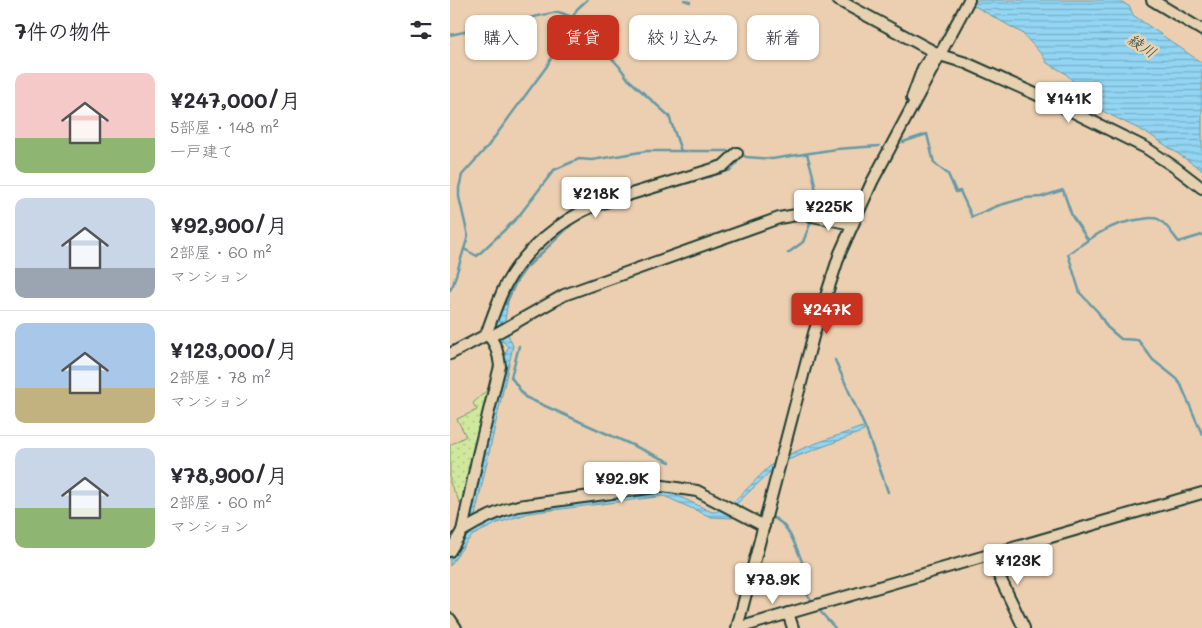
<!DOCTYPE html>
<html lang="ja">
<head>
<meta charset="utf-8">
<style>
	:root { --surface:#fff; --page:#f7f7f7; --text:#2b2b33; --muted:#7c7c81; --line:#e1e1e2; --accent:#c8321e }
	body { margin:0; font-family:Mali,"Klee One",sans-serif; background:var(--page); color:var(--text); height:100vh; display:flex; flex-direction:column; font-size:19px; white-space:nowrap }
	* { box-sizing:border-box; margin:0 }
	p { font-size:16px; color:var(--muted) }
	.icon { flex:none; width:28px; height:28px; fill:none; stroke:currentColor; stroke-width:2; stroke-linecap:round; stroke-linejoin:round }
	.map { position:relative; flex:1; overflow:hidden }
	.details { display:flex; flex-direction:column; background:var(--surface); width:450px }
	.details>* { flex:none }
	.banner { position:absolute; left:15px; top:15px; width:475px; height:45px; display:flex; gap:10px }
	.price { position:absolute; translate:-50% -42px; padding:0 11px; border-radius:5px; background:#fff; color:#222; font-size:16px; line-height:32px; filter:drop-shadow(0 1px 2px #0008) }
	.price::after { content:''; position:absolute; left:50%; top:30px; width:15px; height:11px; margin-left:-8px; background:inherit; clip-path:polygon(0 0,100% 0,50% 100%) }
	.price.active { background:var(--accent); color:#fff }
	ul { padding:0; list-style:none }
	li { display:flex; align-items:center; gap:15px; height:125px; padding:0 15px }
	li+li { border-top:1px solid var(--line) }
	li span { display:grid; place-items:center; flex:none; width:140px; height:100px; border-radius:10px; color:#555 }
	li>.icon { margin-inline-start:auto }
	span .icon { width:60px; height:60px; fill:#fffc; stroke-width:1 }
	li b { font-size:21px }
	h2 { display:flex; justify-content:space-between; align-items:center; height:60px; padding:0 15px; font-size:21px }
	.chip { padding:0 18px; border-radius:10px; background:var(--surface); box-shadow:0 1px 4px #0004; font-size:18px; line-height:45px }
	.chip.active { background:var(--accent); color:#fff }
	main { display:flex; flex:1; min-height:0 }
	.map>svg:first-child { display:block }
	.grass { fill:url(#grass-dots); stroke:#789269 }
	.water { fill:url(#water-rules); stroke:#6599a7 }
	.lines { fill:none; stroke-linecap:round; stroke-linejoin:round }
	.stream { stroke:#6599a7; stroke-width:2.5 }
	.minor-casing { stroke:#1f3d34; stroke-width:14 }
	.minor { stroke:#e7d1b0; stroke-width:10 }
	.labels { text-anchor:middle; stroke-width:5; stroke-linejoin:round; paint-order:stroke }
	.water-label { font-size:15px; font-style:italic; fill:#25453e; stroke:#e7d1b0 }
</style>
</head>
<body>
<main>
<section class="details">
<h2>7件の物件<svg class="icon" aria-label="filters" viewBox="0 0 24 24"><path d="M4 7h16M4 17h16"/><circle cx="9" cy="7" r="2"/><circle cx="15" cy="17" r="2"/></svg></h2>
<ul>
<li><span style="background:linear-gradient(#f6c9c9 65%,#8fb573 0)"><svg class="icon" aria-label="home" viewBox="0 0 24 24"><path d="M3 11l9-7 9 7M6 9v11h12V9"/></svg></span><div><b>¥247,000/月</b><p>5部屋 · 148 m²</p><p>一戸建て</p></div></li>
<li><span style="background:linear-gradient(#c9d6e8 70%,#9aa5b1 0)"><svg class="icon" aria-label="home" viewBox="0 0 24 24"><path d="M3 11l9-7 9 7M6 9v11h12V9"/></svg></span><div><b>¥92,900/月</b><p>2部屋 · 60 m²</p><p>マンション</p></div></li>
<li><span style="background:linear-gradient(#a9c7e8 65%,#c2b280 0)"><svg class="icon" aria-label="home" viewBox="0 0 24 24"><path d="M3 11l9-7 9 7M6 9v11h12V9"/></svg></span><div><b>¥123,000/月</b><p>2部屋 · 78 m²</p><p>マンション</p></div></li>
<li><span style="background:linear-gradient(#c9d6e8 60%,#8fb573 0)"><svg class="icon" aria-label="home" viewBox="0 0 24 24"><path d="M3 11l9-7 9 7M6 9v11h12V9"/></svg></span><div><b>¥78,900/月</b><p>2部屋 · 60 m²</p><p>マンション</p></div></li>
</ul>
</section>
<div class="map">
<svg width="752" height="628" viewBox="0 0 752 628">
	<defs>
		<pattern id="grass-dots" width="8" height="8" patternUnits="userSpaceOnUse" patternTransform="scale(1.25)"><rect width="8" height="8" fill="#d0e89e"/><path d="M2 2h.1M6 6h.1" fill="none" stroke="#b2c889" stroke-width="1.8" stroke-linecap="round"/></pattern>
		<pattern id="water-rules" width="6" height="5" patternUnits="userSpaceOnUse" patternTransform="scale(1.25)"><rect width="6" height="5" fill="#93d6f4"/><path d="M0 2.5h6" fill="none" stroke="#77afc6"/></pattern>
	</defs>
	<rect width="100%" height="100%" fill="#eccfb0"/>
	<filter id="ink" filterUnits="userSpaceOnUse"><feTurbulence type="fractalNoise" baseFrequency=".02" numOctaves="2"/><feDisplacementMap in="SourceGraphic" scale="10" xChannelSelector="R" yChannelSelector="G"/><feConvolveMatrix kernelMatrix="1 2 1 2 8 2 1 2 1" color-interpolation-filters="sRGB"/></filter>
	<g filter="url(#ink)">
		<path class="grass" d="M 41,387 L 12,507 L 0,483 L 0,445 L 16,436 L 7,419 L 27,410 L 23,403 Z"/>
		<g class="water">
			<path d="M 514,0 L 669,0 L 680,7 L 683,15 L 752,63 L 752,170 L 699,134 L 632,101 L 633,91 L 615,73 L 597,63 L 593,56 L 572,33 Z"/>
			<path d="M 55,302 L 58,302 L 54,325 L 63,346 L 22,529 L 64,510 L 210,491 L 222,493 L 262,512 C 279,512 305,479 319,467 C 337,451 388,436 412,427 L 414,431 L 335,461 L 323,469 L 278,512 L 279,515 L 283,515 L 283,518 L 261,517 L 214,496 L 79,513 L 48,523 L 23,535 L 15,544 L 0,566 L 0,556 L 13,537 L 21,510 L 54,358 L 58,347 L 54,342 L 48,341 L 44,329 Z"/>
		</g>
		<g class="lines">
			<g class="stream">
				<path d="M 234,0 L 240,2"/>
				<path d="M 0,35 L 107,12 L 112,13 L 123,18 L 169,66 L 178,79 L 219,116 L 231,151"/>
				<path d="M 453,142 L 477,134 L 484,163 L 498,174 L 506,192 L 510,191 L 522,217 L 547,206 L 575,198 L 591,197 L 613,190 L 622,216 L 638,240"/>
				<path d="M 357,154 C 363,174 369,193 364,214"/>
				<path d="M 293,155 L 296,157 L 322,159 L 386,149 L 429,146"/>
				<path d="M 137,215 L 170,203 L 281,170 L 293,154"/>
				<path d="M 752,235 L 729,242 C 723,235 716,223 708,219 C 704,217 698,218 693,219 C 659,223 644,236 618,254 L 630,293 L 648,312 L 657,327 L 671,339 L 688,340 L 703,360 L 726,378 L 731,385 L 752,434"/>
				<path d="M 14,249 L 27,256 L 68,217 L 104,170 L 129,159 L 142,160 L 197,151 L 284,151"/>
				<path d="M 338,253 L 353,242 L 362,219"/>
				<path d="M 0,290 L 3,285 L 18,236 L 9,197 L 9,188 L 12,175 L 38,146 L 97,66 L 127,9 L 137,0"/>
				<path d="M 56,304 L 66,282 L 76,268 L 125,221"/>
				<path d="M 69,346 L 61,377 L 75,397 L 220,462"/>
				<path d="M 385,360 L 417,432 L 438,492"/>
				<path d="M 321,517 C 340,522 349,555 356,572 C 352,590 351,587 363,602"/>
				<path d="M 0,540 L 9,525"/>
				<path d="M 368,609 L 385,628"/>
			</g>
			<g class="minor-casing">
				<g id="minor">
					<path d="M 388,0 L 490,55 L 516,63 L 601,101 L 696,148 L 726,168 L 752,188"/>
					<path d="M 702,0 L 752,30"/>
					<path d="M 462,98 L 473,68 L 484,52"/>
					<path d="M 40,337 L 114,295 L 329,218 L 352,214 L 397,223 L 401,225"/>
					<path d="M 0,354 L 36,335 C 42,318 48,300 56,284 C 75,249 110,221 145,205 L 273,166 L 287,153"/>
					<path d="M 12,531 C 30,520 47,511 68,506 L 213,486 L 247,491 L 314,526"/>
					<path d="M 0,551 L 12,531 L 28,455 L 50,366 C 49,356 45,339 36,335"/>
					<path d="M 539,555 L 574,628"/>
					<path d="M 338,613 L 343,628"/>
					<path d="M 0,619 L 6,628"/>
					<path d="M 287,628 L 364,333 L 390,253 L 422,182 L 519,0"/>
					<path d="M 288,628 L 752,493"/>
				</g>
			</g>
			<use href="#minor" class="minor"/>
		</g>
	</g>
	<g class="labels">
		<g class="water-label">
			<text transform="translate(692 46) rotate(34)" y="5">綾川</text>
		</g>
	</g>
</svg>
<b class="price" style="left:619px;top:124px">¥141K</b>
<b class="price" style="left:146px;top:219px">¥218K</b>
<b class="price" style="left:379px;top:232px">¥225K</b>
<b class="price active" style="left:377px;top:335px">¥247K</b>
<b class="price" style="left:172px;top:504px">¥92.9K</b>
<b class="price" style="left:568px;top:586px">¥123K</b>
<b class="price" style="left:323px;top:605px">¥78.9K</b>
<div class="banner">
<a class="chip">購入</a>
<a class="chip active">賃貸</a>
<a class="chip">絞り込み</a>
<a class="chip">新着</a>
</div>
</div>
</main>
</body>
</html>
